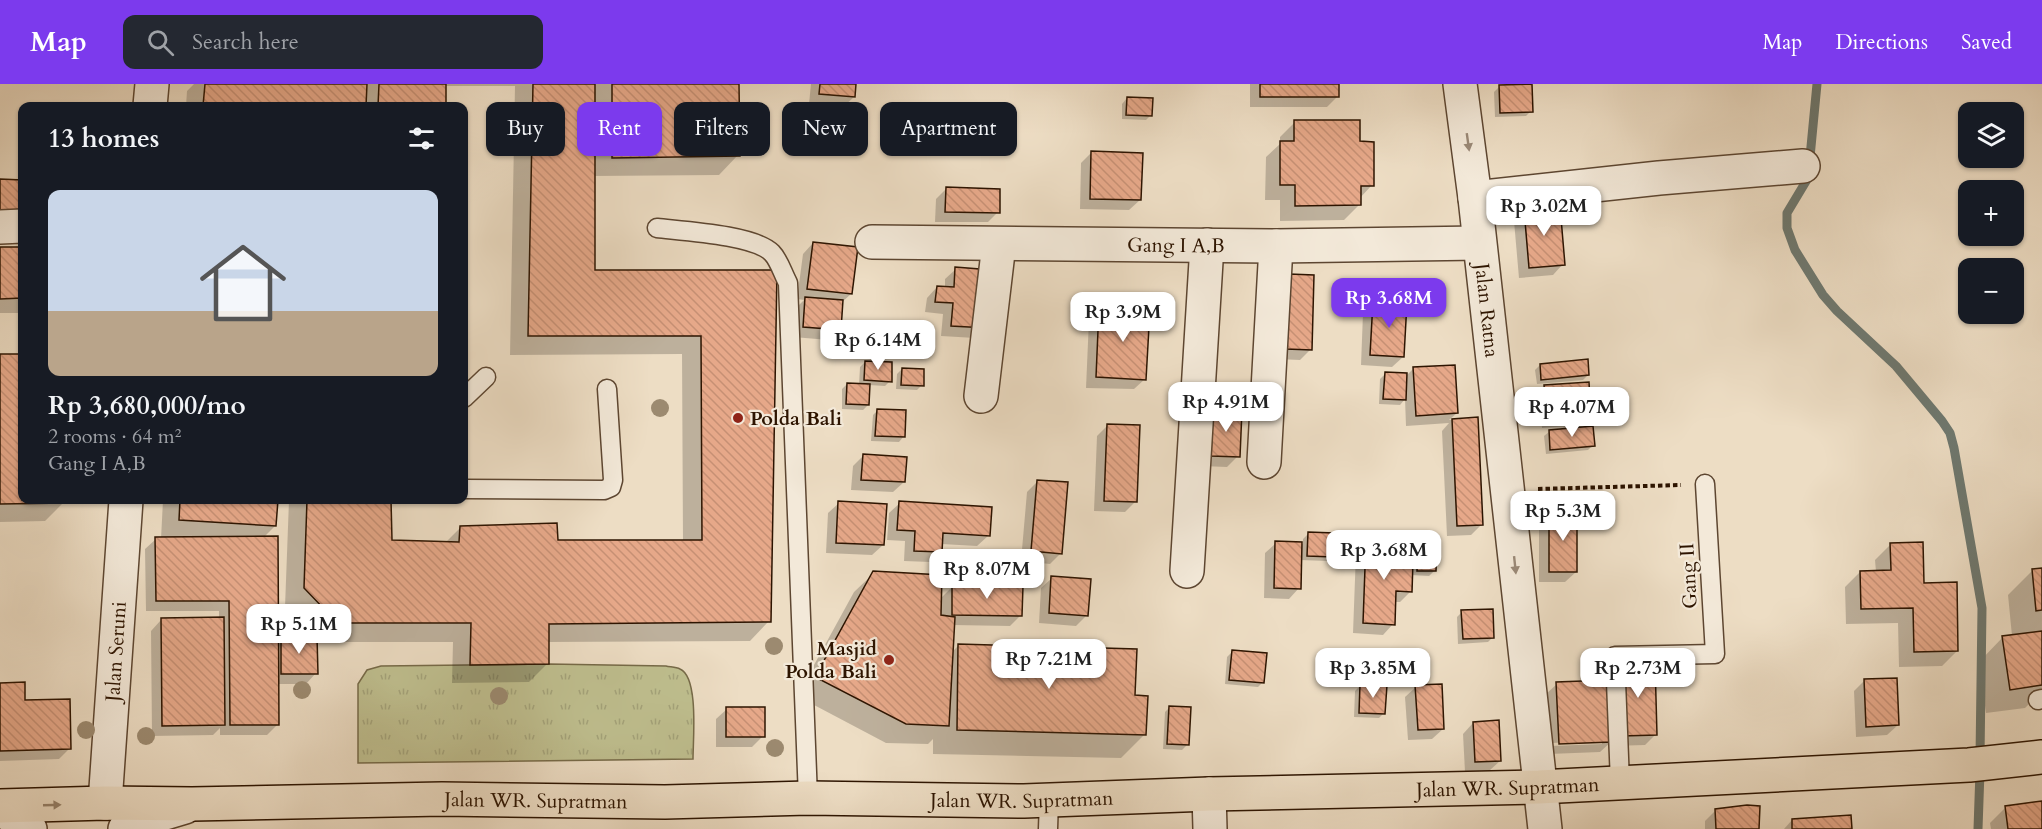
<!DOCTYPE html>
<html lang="en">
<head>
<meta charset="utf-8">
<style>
	:root { --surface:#171b24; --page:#242831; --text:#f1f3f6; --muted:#9ea1a6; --accent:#7c3aed }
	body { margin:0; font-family:Cardo,serif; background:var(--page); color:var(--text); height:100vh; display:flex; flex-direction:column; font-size:22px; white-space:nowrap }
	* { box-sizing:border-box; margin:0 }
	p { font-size:20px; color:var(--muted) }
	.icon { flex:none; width:33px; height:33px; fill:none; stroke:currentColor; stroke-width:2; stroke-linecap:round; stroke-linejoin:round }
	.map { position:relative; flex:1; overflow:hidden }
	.side { position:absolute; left:18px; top:18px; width:450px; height:402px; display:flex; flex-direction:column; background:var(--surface); border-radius:12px; box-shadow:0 2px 4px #0004 }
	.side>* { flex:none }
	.top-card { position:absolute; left:486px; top:18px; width:570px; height:54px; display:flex; gap:12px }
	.fabs { position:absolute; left:1958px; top:18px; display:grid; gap:12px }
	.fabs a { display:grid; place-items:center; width:66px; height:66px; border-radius:12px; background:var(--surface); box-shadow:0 2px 4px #0004; font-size:30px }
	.price { position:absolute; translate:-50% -51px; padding:0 14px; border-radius:12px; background:#fff; color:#222; font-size:20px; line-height:39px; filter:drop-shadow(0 2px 3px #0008) }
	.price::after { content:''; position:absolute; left:50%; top:36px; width:18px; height:14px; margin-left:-9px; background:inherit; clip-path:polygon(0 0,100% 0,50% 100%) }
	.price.selected { background:var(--accent); color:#fff }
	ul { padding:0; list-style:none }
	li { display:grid; align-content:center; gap:12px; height:318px; padding:0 30px }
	li span { display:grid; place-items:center; height:186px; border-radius:12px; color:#555 }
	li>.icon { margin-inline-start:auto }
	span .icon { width:108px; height:108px; fill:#fffc; stroke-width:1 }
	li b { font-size:26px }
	h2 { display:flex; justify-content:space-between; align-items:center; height:72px; padding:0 30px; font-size:26px }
	.chip { padding:0 21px; border-radius:12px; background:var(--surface); box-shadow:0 2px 4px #0004; font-size:21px; line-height:54px }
	.chip.selected { background:var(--accent); color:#fff }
	header { display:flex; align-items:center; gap:36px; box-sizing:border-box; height:84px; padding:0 30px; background:var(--accent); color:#fff }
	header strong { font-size:28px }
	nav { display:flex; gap:33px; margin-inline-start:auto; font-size:21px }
	.search { width:420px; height:54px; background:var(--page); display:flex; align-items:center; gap:15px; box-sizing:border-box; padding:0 21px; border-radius:12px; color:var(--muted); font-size:22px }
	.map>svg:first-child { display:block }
	.grass { fill:url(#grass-tufts); stroke:#766a48; stroke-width:1.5 }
	.shadow { fill:#0003; fill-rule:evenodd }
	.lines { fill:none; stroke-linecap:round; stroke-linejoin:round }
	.stream { stroke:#6e786f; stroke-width:9 }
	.building { fill:url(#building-back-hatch); stroke:#2d1400; stroke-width:1.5 }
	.service-casing { stroke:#5d4631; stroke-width:21 }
	.minor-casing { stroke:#5d4631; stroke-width:36 }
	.tertiary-casing { stroke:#5d4631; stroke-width:36 }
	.primary-casing { stroke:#2d1400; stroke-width:36 }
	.path { stroke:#2d1400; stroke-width:4; stroke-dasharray:4.5 3; stroke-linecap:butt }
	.service { stroke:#f3e9d9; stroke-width:18 }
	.minor { stroke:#f3e9d9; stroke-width:33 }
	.tertiary { stroke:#f3e9d9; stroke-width:33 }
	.primary { stroke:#edddc4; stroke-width:33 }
	.tree { fill:#9c8a70 }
	.oneway { fill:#9a8977 }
	.oneway2 { fill:#97836c }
	.poi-dot { fill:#8f2418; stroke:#f3e9d9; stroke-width:2 }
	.labels { text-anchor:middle; stroke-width:4.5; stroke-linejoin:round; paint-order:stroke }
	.street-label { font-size:20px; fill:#2d1400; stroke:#f3e9d9 }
	.poi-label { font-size:20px; font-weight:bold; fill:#2d1400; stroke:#f3e9d9; text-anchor:start }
</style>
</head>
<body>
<header>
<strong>Map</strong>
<div class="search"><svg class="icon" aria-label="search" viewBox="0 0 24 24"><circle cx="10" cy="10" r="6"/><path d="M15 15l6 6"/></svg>Search here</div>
<nav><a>Map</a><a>Directions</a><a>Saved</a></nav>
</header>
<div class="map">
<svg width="2042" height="745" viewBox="0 0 2042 745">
	<defs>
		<pattern id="grass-tufts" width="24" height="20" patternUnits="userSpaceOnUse" patternTransform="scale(1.5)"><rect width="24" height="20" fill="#bfbf8f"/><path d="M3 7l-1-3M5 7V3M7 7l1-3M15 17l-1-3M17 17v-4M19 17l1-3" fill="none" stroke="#a4a37a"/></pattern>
		<pattern id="building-back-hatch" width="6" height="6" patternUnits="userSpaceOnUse" patternTransform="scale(1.5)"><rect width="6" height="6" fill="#e6a889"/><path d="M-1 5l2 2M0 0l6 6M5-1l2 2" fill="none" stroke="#c69074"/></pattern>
	</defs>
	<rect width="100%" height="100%" fill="#edddc4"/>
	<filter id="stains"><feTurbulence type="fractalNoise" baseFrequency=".00333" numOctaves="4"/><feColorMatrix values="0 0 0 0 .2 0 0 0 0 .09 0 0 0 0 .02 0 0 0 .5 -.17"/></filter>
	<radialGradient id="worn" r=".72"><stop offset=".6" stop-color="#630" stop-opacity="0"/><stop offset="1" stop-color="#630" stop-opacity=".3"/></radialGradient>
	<path class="grass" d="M 549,580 L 666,582 C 670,583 676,583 680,585 C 699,593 693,656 693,675 L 358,679 L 358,600 L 367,586 L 381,582 Z"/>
	<g class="shadow">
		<path d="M 194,0 L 738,0 L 738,71 L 719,91 L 593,92 L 593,188 L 776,187 L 769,537 L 750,557 L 548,558 L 548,579 L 529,598 L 452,599 L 453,558 L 316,558 L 316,589 L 306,600 L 278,600 L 278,640 L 267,651 L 220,651 L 220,644 L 213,651 L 152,652 L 151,547 L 161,536 L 219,535 L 219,527 L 146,527 L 145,465 L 156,455 L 161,455 L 163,416 L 277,416 L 275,442 L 263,454 L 277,558 L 281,553 L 311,553 L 311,550 L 285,523 L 289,416 L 390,416 L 390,457 L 445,459 L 460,444 L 557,458 L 683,458 L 682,270 L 510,271 L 515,2 L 444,2 L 444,22 L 186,22 L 187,7 Z"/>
		<path d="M 811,0 L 855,0 L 854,13 L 843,23 L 809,20 Z"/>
		<path d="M 1250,0 L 1337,0 L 1337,13 L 1327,23 L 1250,23 Z"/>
		<path d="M 1499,3 L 1531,27 L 1526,32 L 1495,33 L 1494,8 Z"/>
		<path d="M 1127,14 L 1151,31 L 1146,36 L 1122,35 L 1122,20 Z"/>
		<path d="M 1295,38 L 1359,59 L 1372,101 L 1359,115 L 1359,121 L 1344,136 L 1280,137 L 1280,116 L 1265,116 L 1266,73 L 1280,60 L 1280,53 Z"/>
		<path d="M 1092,68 L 1140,116 L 1129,126 L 1080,125 L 1081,79 Z"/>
		<path d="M 946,105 L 998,128 L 988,138 L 935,138 L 936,115 Z"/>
		<path d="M 1525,126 L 1563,180 L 1553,191 L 1519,194 L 1514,137 Z"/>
		<path d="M 813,159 L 851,210 L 841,219 L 839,245 L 829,256 L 793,253 L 795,225 L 804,216 L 797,215 L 803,170 Z"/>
		<path d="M 22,164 L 22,229 L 0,229 L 0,165 Z"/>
		<path d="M 956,185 L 990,187 L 975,254 L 941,252 L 943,230 L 925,228 L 927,214 L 937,203 L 945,204 L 945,195 Z"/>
		<path d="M 1279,202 L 1310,266 L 1300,276 L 1276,275 Z"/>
		<path d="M 1374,218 L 1403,273 L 1392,283 L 1361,281 L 1363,229 Z"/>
		<path d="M 1100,225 L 1145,295 L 1134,305 L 1086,304 L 1089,235 Z"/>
		<path d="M 22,271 L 22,416 L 64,416 L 64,418 L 45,437 L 0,438 L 0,272 Z"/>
		<path d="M 865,278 L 890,297 L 885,302 L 869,301 L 868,321 L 863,326 L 842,325 L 842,305 L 847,300 L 859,301 L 860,283 Z"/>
		<path d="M 1540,281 L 1588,291 L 1583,296 L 1537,300 L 1535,286 Z"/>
		<path d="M 1414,284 L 1457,329 L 1449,336 L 1476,335 L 1482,440 L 1471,451 L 1447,452 L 1442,347 L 1449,339 L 1406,342 L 1405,315 L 1400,321 L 1379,320 L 1380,295 L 1385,290 L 1407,291 Z"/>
		<path d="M 902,285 L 922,301 L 917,306 L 896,305 L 897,290 Z"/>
		<path d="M 1545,302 L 1589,313 L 1581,321 L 1591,336 L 1586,341 L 1542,344 L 1541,328 L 1548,321 L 1541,321 L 1540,307 Z"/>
		<path d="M 878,326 L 904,352 L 899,358 L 871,357 L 873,331 Z"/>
		<path d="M 1203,337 L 1238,372 L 1227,383 L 1201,382 Z"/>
		<path d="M 1108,341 L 1135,418 L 1125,428 L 1094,427 L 1097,352 Z"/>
		<path d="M 1550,347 L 1593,361 L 1588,366 L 1546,370 L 1544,352 Z"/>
		<path d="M 863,372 L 904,398 L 893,408 L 851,406 L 853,382 Z"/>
		<path d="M 1038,397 L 1061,469 L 1050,480 L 1021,477 L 1027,408 Z"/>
		<path d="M 839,419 L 883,461 L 872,471 L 826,469 L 828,429 Z"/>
		<path d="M 900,419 L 988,452 L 977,462 L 941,460 L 940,467 L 930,478 L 904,477 L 905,457 L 887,456 L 889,429 Z"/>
		<path d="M 1550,429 L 1576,488 L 1565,498 L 1539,498 L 1539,439 Z"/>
		<path d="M 1308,450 L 1332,472 L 1327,477 L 1300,476 L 1299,504 L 1289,515 L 1264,514 L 1265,469 L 1276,459 L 1303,460 L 1303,455 Z"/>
		<path d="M 1419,456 L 1434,487 L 1429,492 L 1411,491 L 1411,507 L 1400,518 L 1395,518 L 1393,540 L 1383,551 L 1353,549 L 1356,468 L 1367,458 L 1396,478 L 1413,478 L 1413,461 Z"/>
		<path d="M 1891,460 L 1922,501 L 1957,567 L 1942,582 L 1899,583 L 1898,539 L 1846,540 L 1845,503 L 1860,488 L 1876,488 L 1875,476 Z"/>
		<path d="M 2042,485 L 2042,607 L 2025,624 L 1986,629 L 1979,578 L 2003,553 L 2012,552 L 2008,511 L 2032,487 Z"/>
		<path d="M 874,489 L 940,515 L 953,502 L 1020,532 L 1010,542 L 953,541 L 952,568 L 959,561 L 1133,612 L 1145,650 L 1121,674 L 933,670 L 933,655 L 928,660 L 886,659 L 797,612 L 854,508 Z"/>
		<path d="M 1052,494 L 1087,531 L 1076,542 L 1039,539 L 1041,504 Z"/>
		<path d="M 1462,528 L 1493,553 L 1488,558 L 1458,560 L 1457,533 Z"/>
		<path d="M 1232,568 L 1263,598 L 1258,603 L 1225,600 L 1227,573 Z"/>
		<path d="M 1865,596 L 1898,641 L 1887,651 L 1856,653 L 1854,607 Z"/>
		<path d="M 1557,600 L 1656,650 L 1645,661 L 1612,662 L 1612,657 L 1600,668 L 1549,670 L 1546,610 ZM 1602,657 L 1602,660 L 1551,662 L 1551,659 Z"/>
		<path d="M 0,601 L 24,618 L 69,665 L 59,675 L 0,677 Z"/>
		<path d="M 1360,602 L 1384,629 L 1379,634 L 1354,633 L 1355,607 Z"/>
		<path d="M 1416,603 L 1443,645 L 1432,655 L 1408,656 L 1405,613 Z"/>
		<path d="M 1170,623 L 1187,661 L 1182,666 L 1163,665 L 1165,628 Z"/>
		<path d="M 727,625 L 763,652 L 752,663 L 716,663 L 716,635 Z"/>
		<path d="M 1473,639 L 1500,677 L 1489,687 L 1465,688 L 1463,650 Z"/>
		<path d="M 2042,718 L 2042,745 L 1991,745 L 1990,739 L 2006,723 Z"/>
		<path d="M 1716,726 L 1758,745 L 1705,745 L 1705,737 Z"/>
		<path d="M 1792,736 L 1851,745 L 1784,745 Z"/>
	</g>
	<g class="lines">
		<g class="stream">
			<path d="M 1817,0 L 1808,94 L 1787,129 L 1787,144 L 1795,166 L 1823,211 L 1837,227 L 1896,282 L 1942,337 L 1950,349 L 1954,364 L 1982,524 L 1980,673"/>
			<path d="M 1978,745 L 1980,687"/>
		</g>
	</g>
	<g class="building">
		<path d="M 205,0 L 367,0 L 366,22 L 203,22 Z"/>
		<path d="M 379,0 L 446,0 L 446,22 L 378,22 Z"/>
		<path d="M 533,0 L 595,0 L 595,186 L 777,186 L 771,538 L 549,540 L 549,580 L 470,581 L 471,539 L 329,539 L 329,530 L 304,504 L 307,416 L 391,416 L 392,456 L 459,458 L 460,442 L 557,439 L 558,456 L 702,456 L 701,252 L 528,252 Z"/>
		<path d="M 612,0 L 739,0 L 740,72 L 612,74 Z"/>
		<path d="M 820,0 L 856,0 L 855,13 L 819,10 Z"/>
		<rect x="1260" y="0" width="79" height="13"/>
		<path d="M 1532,0 L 1533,28 L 1500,29 L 1499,1 Z"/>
		<path d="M 1127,13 L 1153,14 L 1152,32 L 1126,31 Z"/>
		<path d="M 1294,36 L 1360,36 L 1360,57 L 1374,58 L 1374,102 L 1361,102 L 1361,121 L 1295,122 L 1295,101 L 1280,101 L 1280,57 L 1294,57 Z"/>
		<path d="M 1091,67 L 1143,69 L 1141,116 L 1090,115 Z"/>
		<path d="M 0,95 L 22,96 L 22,135 L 0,135 Z"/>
		<path d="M 946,103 L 1000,105 L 1000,129 L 945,128 Z"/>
		<path d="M 1560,122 L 1565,181 L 1529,184 L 1524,125 Z"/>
		<path d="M 813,158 L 858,163 L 852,210 L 807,205 Z"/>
		<path d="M 0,163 L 22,163 L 22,214 L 0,215 Z"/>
		<path d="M 955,183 L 992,186 L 987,244 L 951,242 L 953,219 L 935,218 L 937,202 L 954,203 Z"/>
		<path d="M 1289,190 L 1314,191 L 1312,266 L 1286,265 Z"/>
		<path d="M 805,213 L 843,216 L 841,246 L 803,243 Z"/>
		<path d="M 1373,217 L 1407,218 L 1404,273 L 1370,271 Z"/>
		<path d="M 1099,223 L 1150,225 L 1146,296 L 1096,293 Z"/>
		<path d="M 0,270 L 22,270 L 22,416 L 66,416 L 66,419 L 0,420 Z"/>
		<path d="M 1588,275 L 1589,291 L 1541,296 L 1540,280 Z"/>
		<path d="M 865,277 L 892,278 L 892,298 L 864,296 Z"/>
		<path d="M 1455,281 L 1458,329 L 1416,332 L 1413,283 Z"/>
		<path d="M 902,284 L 924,285 L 924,302 L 901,301 Z"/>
		<path d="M 1385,288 L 1407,289 L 1406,316 L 1383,315 Z"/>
		<path d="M 1589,298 L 1590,314 L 1545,317 L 1544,301 Z"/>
		<path d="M 847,299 L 870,300 L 869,321 L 846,320 Z"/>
		<path d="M 1592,319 L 1593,336 L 1546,340 L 1545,322 Z"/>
		<path d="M 877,325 L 906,326 L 905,353 L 875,352 Z"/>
		<path d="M 1213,325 L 1242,326 L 1240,373 L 1211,372 Z"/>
		<path d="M 1478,333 L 1483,441 L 1457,442 L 1452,335 Z"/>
		<path d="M 1107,340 L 1140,341 L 1137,418 L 1104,417 Z"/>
		<path d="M 1593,342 L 1595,362 L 1550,366 L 1549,346 Z"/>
		<path d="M 863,370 L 907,373 L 905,398 L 861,396 Z"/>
		<path d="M 1037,396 L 1068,398 L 1062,470 L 1031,467 Z"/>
		<path d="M 180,416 L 278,416 L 276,442 L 179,436 Z"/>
		<path d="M 838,417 L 887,420 L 884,461 L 836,459 Z"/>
		<path d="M 899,417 L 992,423 L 990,452 L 943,449 L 942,468 L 914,467 L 915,447 L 897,446 Z"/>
		<rect x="1549" y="427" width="28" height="61"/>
		<path d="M 1308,448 L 1334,449 L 1334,473 L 1307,472 Z"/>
		<path d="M 278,452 L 279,641 L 230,641 L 229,517 L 156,517 L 155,453 Z"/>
		<path d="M 1418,454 L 1437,455 L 1436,487 L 1417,487 Z"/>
		<path d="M 1366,456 L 1399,458 L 1398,476 L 1413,477 L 1412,508 L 1396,507 L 1395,541 L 1363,539 Z"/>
		<path d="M 1275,457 L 1302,458 L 1301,505 L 1274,504 Z"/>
		<path d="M 1923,458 L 1924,499 L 1957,498 L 1958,567 L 1914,568 L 1913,524 L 1861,525 L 1860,487 L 1891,486 L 1890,459 Z"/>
		<path d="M 2042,484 L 2042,526 L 2036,527 L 2032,485 Z"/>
		<path d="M 873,487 L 942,491 L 941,531 L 955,533 L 949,642 L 906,640 L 815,593 Z"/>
		<path d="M 1051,492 L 1091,495 L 1088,532 L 1049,529 Z"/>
		<path d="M 952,501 L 1023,502 L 1022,532 L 952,531 Z"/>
		<path d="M 1493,525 L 1494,554 L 1463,555 L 1461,526 Z"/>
		<path d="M 224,533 L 225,641 L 162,642 L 161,534 Z"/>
		<path d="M 2042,547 L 2042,601 L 2010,606 L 2002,552 Z"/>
		<path d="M 281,552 L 317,552 L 318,590 L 281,590 Z"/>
		<path d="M 958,560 L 1137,565 L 1135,611 L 1148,612 L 1146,651 L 957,646 Z"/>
		<path d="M 1232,566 L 1267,569 L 1264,599 L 1229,596 Z"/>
		<path d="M 1655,578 L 1657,651 L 1622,652 L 1619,579 Z"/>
		<path d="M 1897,594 L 1899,641 L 1866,643 L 1864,595 Z"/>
		<path d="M 1610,596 L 1612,658 L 1559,660 L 1556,598 Z"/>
		<path d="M 25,598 L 25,616 L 70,615 L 71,665 L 0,667 L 0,599 Z"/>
		<path d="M 1360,600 L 1387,601 L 1385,630 L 1359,629 Z"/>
		<path d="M 1442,600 L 1444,645 L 1418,646 L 1415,601 Z"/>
		<path d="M 1169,622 L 1191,623 L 1189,661 L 1167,660 Z"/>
		<rect x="726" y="623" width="39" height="30"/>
		<path d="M 1499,636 L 1501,677 L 1475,678 L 1473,638 Z"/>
		<path d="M 2042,717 L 2042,745 L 2008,745 L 2005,722 Z"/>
		<path d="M 1747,721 L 1760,722 L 1759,745 L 1716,745 L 1715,725 Z"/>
		<path d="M 1851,731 L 1852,745 L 1792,745 L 1792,735 Z"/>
	</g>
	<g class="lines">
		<g class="service-casing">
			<g id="service">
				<path d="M 657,144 C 683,147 755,151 772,169 C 779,176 783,190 788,199 L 808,714"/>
				<path d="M 464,314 L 486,293"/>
				<path d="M 464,405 L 604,406 L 611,403 L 613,396 L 607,305"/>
				<path d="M 2038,616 L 2042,615"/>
				<path d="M 1620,699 L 1615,572 L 1715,570 L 1705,400"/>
				<path d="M 1048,745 L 1049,716"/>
			</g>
		</g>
		<g class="minor-casing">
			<g id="minor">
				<path d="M 150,22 L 152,0"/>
				<path d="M 1475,114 L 1659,94 L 1803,82"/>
				<path d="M 0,143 L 22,142"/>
				<path id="s1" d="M 872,158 L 1276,162 L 1479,159"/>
				<path d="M 981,312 L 999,160"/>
				<path d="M 1264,378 L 1276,162"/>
				<path d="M 1187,487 L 1207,161"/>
				<path d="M 1209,710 L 1210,745"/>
				<path id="s2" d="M 105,719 L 126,416"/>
			</g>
		</g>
		<g class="tertiary-casing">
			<g id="tertiary">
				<path id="s3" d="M 1460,0 L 1475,114 L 1545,745"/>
				<path d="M 0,724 L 30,745"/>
				<path d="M 125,745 L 138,737 L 185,723"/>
			</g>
		</g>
		<g class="primary-casing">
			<g id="primary">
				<path id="s4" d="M 0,722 L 105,719 L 192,720 L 442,715 L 665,718 L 808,714 L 1024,717 L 1209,710 L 1539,703 L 1969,681 L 2042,673"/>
			</g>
		</g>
		<path class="path" d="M 1538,405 L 1681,401"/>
		<use href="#service" class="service"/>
		<use href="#minor" class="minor"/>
		<use href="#tertiary" class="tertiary"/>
		<use href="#primary" class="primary"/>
	</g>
	<g class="tree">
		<circle cx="660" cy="324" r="9"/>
		<circle cx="774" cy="562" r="9"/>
		<circle cx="302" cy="606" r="9"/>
		<circle cx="499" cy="612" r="9"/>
		<circle cx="86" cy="646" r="9"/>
		<circle cx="146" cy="652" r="9"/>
		<circle cx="775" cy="664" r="9"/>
	</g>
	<defs><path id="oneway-solid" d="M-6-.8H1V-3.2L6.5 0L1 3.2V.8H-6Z" transform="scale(1.5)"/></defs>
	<g class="oneway">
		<use href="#oneway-solid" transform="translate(1468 58) rotate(82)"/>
		<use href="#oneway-solid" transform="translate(1515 481) rotate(84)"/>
	</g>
	<use class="oneway2" href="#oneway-solid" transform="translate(52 721) rotate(-2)"/>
	<g class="poi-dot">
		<circle cx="738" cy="334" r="6"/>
		<circle cx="889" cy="576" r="6"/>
	</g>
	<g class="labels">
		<g class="street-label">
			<text dy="7" stroke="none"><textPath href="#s1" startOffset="304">Gang I A,B</textPath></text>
			<text dy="7" stroke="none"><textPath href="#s3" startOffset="228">Jalan Ratna</textPath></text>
			<text transform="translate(1688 492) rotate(-93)" y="7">Gang II</text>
			<text dy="7" stroke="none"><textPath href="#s2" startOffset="152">Jalan Seruni</textPath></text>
			<text dy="7" stroke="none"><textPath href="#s4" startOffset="1508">Jalan WR. Supratman</textPath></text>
			<text dy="7" stroke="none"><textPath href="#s4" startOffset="1022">Jalan WR. Supratman</textPath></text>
			<text dy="7" stroke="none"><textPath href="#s4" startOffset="536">Jalan WR. Supratman</textPath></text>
		</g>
		<g class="poi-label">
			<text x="750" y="341">Polda Bali</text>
			<text x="877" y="571" text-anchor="end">Masjid<tspan x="877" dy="23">Polda Bali</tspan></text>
		</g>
	</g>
	<rect width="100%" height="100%" filter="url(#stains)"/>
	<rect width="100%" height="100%" fill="url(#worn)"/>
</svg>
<div class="fabs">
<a><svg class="icon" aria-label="layers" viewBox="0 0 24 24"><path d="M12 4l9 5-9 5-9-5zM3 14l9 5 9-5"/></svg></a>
<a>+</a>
<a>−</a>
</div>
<b class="price" style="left:1544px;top:153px">Rp 3.02M</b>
<b class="price selected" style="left:1389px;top:245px">Rp 3.68M</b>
<b class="price" style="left:1123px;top:259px">Rp 3.9M</b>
<b class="price" style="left:878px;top:287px">Rp 6.14M</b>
<b class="price" style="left:1226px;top:349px">Rp 4.91M</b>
<b class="price" style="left:1572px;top:354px">Rp 4.07M</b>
<b class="price" style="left:1563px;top:458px">Rp 5.3M</b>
<b class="price" style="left:1384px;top:497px">Rp 3.68M</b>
<b class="price" style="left:987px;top:516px">Rp 8.07M</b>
<b class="price" style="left:299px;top:571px">Rp 5.1M</b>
<b class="price" style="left:1049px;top:606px">Rp 7.21M</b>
<b class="price" style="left:1373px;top:615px">Rp 3.85M</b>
<b class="price" style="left:1638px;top:615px">Rp 2.73M</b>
<div class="top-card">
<a class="chip">Buy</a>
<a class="chip selected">Rent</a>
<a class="chip">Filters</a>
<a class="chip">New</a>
<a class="chip">Apartment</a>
</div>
<section class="side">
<h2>13 homes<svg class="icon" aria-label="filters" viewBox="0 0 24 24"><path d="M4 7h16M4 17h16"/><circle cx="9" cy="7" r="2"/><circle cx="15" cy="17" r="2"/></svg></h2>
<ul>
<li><span style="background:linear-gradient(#c9d6e8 65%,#b9a48a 0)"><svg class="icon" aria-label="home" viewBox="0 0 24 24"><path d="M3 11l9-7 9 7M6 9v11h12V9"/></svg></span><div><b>Rp 3,680,000/mo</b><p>2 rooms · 64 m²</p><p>Gang I A,B</p></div></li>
</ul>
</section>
</div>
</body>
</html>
